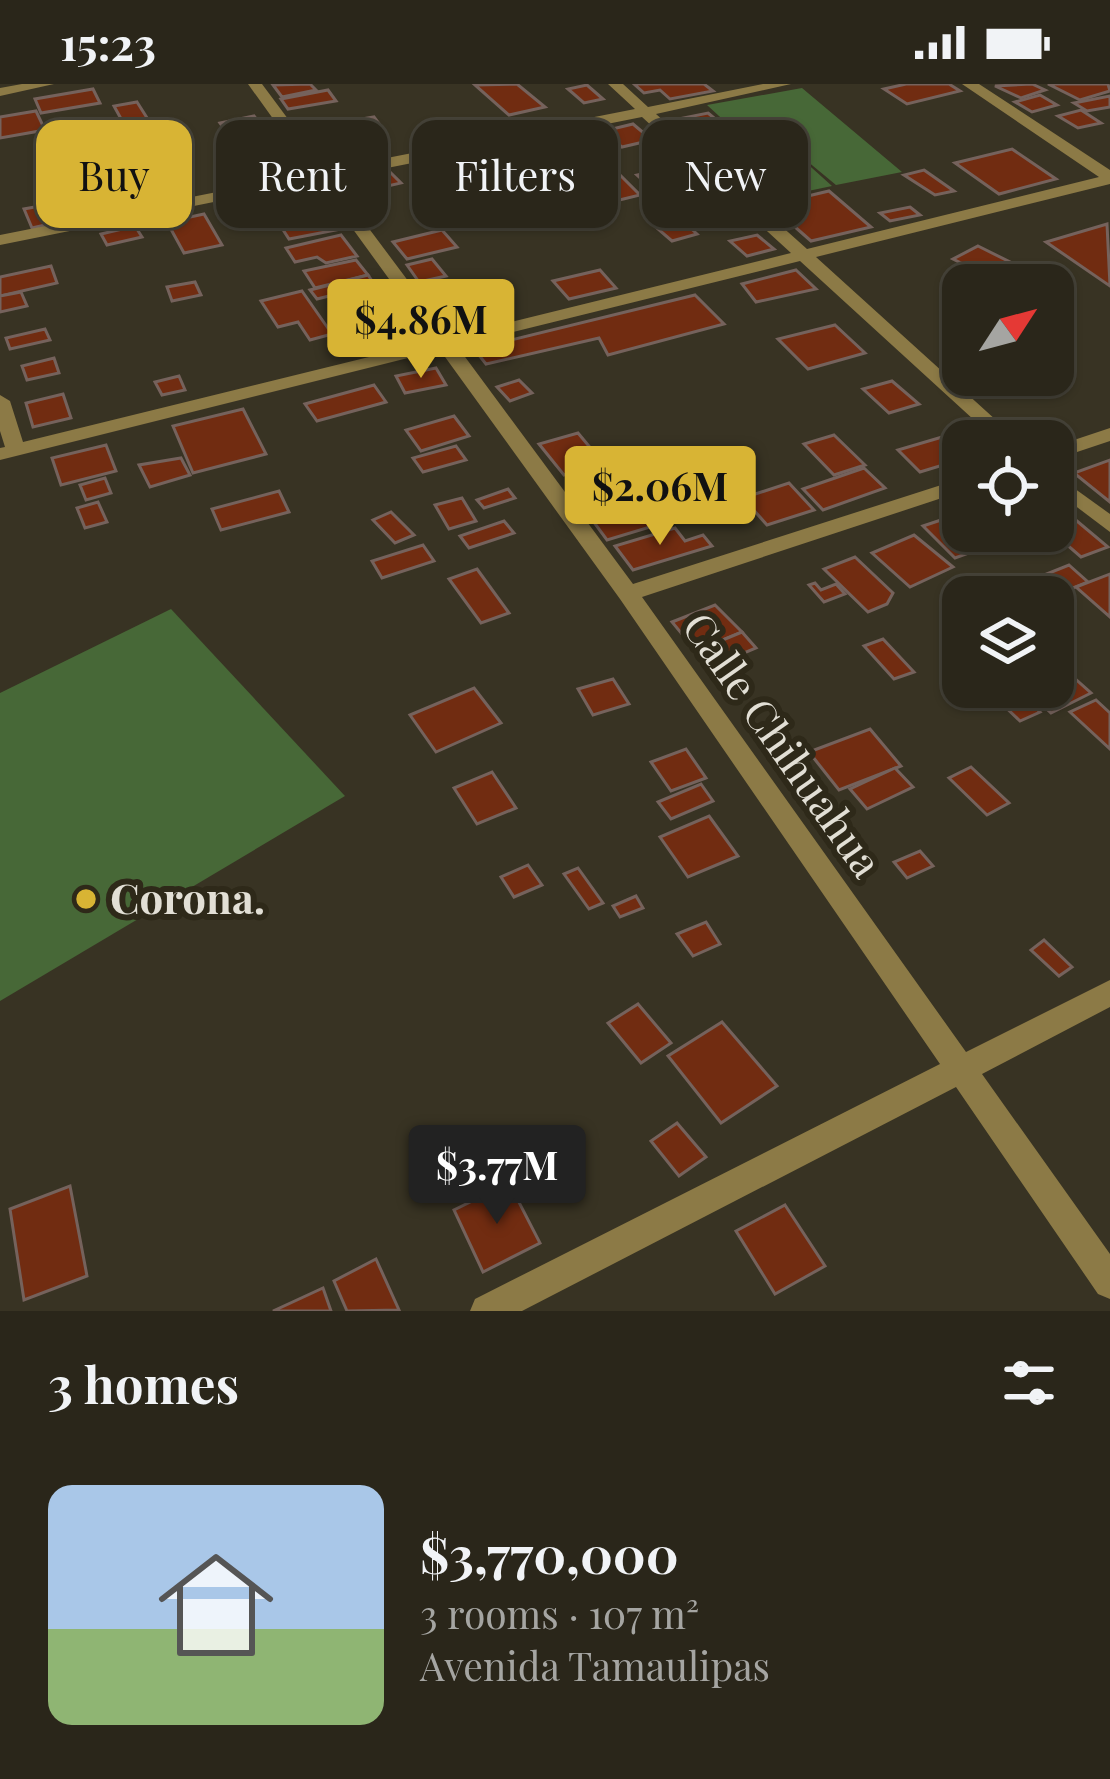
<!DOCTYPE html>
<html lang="en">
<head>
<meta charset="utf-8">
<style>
	:root { --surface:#2a261a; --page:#322e23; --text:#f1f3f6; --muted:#a5a5a2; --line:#464339; --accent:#d8b434 }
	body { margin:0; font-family:"Playfair Display",serif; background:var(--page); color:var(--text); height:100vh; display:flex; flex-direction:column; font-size:45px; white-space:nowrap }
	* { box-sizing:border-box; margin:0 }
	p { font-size:39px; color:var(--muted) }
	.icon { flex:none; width:66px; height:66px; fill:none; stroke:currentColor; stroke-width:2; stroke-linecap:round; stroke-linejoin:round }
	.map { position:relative; height:1227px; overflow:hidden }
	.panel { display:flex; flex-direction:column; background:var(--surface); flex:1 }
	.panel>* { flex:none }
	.banner { position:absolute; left:36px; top:36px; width:1038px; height:108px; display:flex; gap:24px }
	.needle { width:78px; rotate:54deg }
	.buttons { position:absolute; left:942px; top:180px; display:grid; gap:24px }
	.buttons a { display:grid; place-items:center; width:132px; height:132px; border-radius:24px; background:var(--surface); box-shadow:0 3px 9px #0004,0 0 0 3px var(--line); font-size:60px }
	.price { position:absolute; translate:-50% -102px; padding:0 27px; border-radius:12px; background:var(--accent); color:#111; font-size:39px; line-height:78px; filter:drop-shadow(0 3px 6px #0008) }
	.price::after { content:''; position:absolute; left:50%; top:72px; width:36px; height:27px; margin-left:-18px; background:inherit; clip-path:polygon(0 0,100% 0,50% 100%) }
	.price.selected { background:#222; color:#fff }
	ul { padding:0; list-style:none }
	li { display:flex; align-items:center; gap:36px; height:300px; padding:0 48px }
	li+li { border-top:3px solid var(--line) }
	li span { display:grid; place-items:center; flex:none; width:336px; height:240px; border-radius:24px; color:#555 }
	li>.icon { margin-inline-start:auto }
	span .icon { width:144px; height:144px; fill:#fffc; stroke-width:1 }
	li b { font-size:51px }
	h2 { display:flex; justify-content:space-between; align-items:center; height:144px; padding:0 48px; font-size:51px }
	.pill { padding:0 42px; border-radius:24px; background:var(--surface); box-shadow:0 3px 9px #0004,0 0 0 3px var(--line); font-size:42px; line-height:108px }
	.pill.selected { background:var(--accent); color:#111 }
	.status { display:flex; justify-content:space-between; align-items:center; height:84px; padding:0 60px; background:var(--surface); direction:ltr }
	.status svg { height:33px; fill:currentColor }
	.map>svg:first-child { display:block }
	.green { fill:#476837 }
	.building { fill:#712c11; stroke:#75625c; stroke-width:3 }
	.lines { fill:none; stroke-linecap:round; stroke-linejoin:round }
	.street { fill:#8c7a46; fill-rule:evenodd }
	.poi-dot { fill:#d8b434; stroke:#2e2919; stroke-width:4.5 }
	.labels { text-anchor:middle; stroke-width:12; stroke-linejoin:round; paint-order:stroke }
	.street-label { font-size:42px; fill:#e2dfd5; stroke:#2e2919 }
	.poi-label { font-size:42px; font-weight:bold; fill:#e2dfd5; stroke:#2e2919; text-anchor:start }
</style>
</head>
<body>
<div class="status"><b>15:23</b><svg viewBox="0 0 49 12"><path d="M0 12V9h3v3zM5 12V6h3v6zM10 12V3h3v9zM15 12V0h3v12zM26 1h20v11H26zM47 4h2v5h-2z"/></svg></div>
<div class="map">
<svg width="1110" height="1227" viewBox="0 0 1110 1227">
	<rect width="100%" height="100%" fill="#383323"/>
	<g class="green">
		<path d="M 802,4 L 902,88 L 836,101 L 772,48 L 832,102 L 765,116 L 707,63 L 752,53 L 743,54 L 707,21 Z"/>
		<path d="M 171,525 L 345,712 L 0,917 L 0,609 Z"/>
	</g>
	<g class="building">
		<path d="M 310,0 L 316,6 L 282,13 L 273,1 Z"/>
		<path d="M 517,0 L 545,23 L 509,31 L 475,1 Z"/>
		<path d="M 634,0 L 704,0 L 713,7 L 670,15 L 660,6 L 644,9 Z"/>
		<path d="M 906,0 L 949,0 L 960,7 L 907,20 L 884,5 Z"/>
		<path d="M 1032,0 L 1045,6 L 1021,14 L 995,2 Z"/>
		<path d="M 1048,0 L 1108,0 L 1110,7 L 1080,16 Z"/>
		<path d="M 587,1 L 603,15 L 584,19 L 568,5 Z"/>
		<path d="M 93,5 L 100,19 L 41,29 L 35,15 Z"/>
		<path d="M 328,6 L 336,17 L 288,25 L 281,15 Z"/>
		<path d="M 1040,11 L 1057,21 L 1032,28 L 1015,18 Z"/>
		<path d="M 1110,12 L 1110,23 L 1087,27 L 1074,19 Z"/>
		<path d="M 137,18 L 149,37 L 125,42 L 114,22 Z"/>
		<path d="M 1081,26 L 1101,39 L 1078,44 L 1058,32 Z"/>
		<path d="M 36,27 L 45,46 L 0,54 L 0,33 Z"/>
		<path d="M 708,29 L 737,53 L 701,60 L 673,36 Z"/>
		<path d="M 254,32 L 265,46 L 230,53 L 220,39 Z"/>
		<path d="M 374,33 L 380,41 L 344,47 L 338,39 Z"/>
		<path d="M 490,39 L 501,50 L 464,57 L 453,46 Z"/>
		<path d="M 633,40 L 652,56 L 622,63 L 604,47 Z"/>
		<path d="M 369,49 L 387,73 L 336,83 L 319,58 Z"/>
		<path d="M 595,49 L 612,63 L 590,69 L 572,54 Z"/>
		<path d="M 546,58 L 560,74 L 509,86 L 495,70 Z"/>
		<path d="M 277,62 L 289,76 L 247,85 L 236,71 Z"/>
		<path d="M 1012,65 L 1056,95 L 999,110 L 955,79 Z"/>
		<path d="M 150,75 L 164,99 L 130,106 L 117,81 Z"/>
		<path d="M 681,81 L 702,99 L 658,110 L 637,91 Z"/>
		<path d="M 924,86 L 954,107 L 935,111 L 904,91 Z"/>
		<path d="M 617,88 L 640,111 L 603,120 L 578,95 Z"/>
		<path d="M 391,89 L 401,99 L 357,109 L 348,98 Z"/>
		<path d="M 166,100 L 174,114 L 138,121 L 130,107 Z"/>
		<path d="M 69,102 L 75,117 L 49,122 L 43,107 Z"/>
		<path d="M 310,105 L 323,122 L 288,130 L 276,112 Z"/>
		<path d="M 829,107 L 871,143 L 811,157 L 770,121 Z"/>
		<path d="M 40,122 L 68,129 L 71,135 L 32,144 L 24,125 Z"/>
		<path d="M 321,123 L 326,130 L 282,140 L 277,133 Z"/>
		<path d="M 910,123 L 920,131 L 890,137 L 880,129 Z"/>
		<path d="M 204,130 L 222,161 L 184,169 L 167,138 Z"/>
		<path d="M 327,131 L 336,146 L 289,155 L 280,141 Z"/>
		<path d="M 684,138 L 697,150 L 672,157 L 658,145 Z"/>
		<path d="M 1107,140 L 1110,202 L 1046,158 Z"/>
		<path d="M 135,142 L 142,153 L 107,161 L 101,150 Z"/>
		<path d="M 442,146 L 457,163 L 407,175 L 393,158 Z"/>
		<path d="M 341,151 L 357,172 L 326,179 L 317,173 L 295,178 L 286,164 Z"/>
		<path d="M 757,151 L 774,165 L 747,172 L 730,157 Z"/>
		<path d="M 978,162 L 1016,181 L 991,194 L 953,175 Z"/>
		<path d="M 432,175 L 446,192 L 419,198 L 407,181 Z"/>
		<path d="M 356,176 L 368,191 L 315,204 L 304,187 Z"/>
		<path d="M 51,182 L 57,199 L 0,212 L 0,193 Z"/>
		<path d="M 600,186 L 616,204 L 569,215 L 553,197 Z"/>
		<path d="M 796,186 L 816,205 L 756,218 L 742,200 Z"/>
		<path d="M 368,191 L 377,204 L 347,211 L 338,199 Z"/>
		<path d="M 195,198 L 201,211 L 172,217 L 167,203 Z"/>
		<path d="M 338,199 L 345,208 L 317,215 L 310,206 Z"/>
		<path d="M 302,207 L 332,250 L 310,256 L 298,238 L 278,243 L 261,217 Z"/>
		<path d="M 21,208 L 27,222 L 0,228 L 0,212 Z"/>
		<path d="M 378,208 L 389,225 L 343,236 L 332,219 Z"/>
		<path d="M 695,211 L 724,240 L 608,271 L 599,254 L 486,280 L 474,265 Z"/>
		<path d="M 465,213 L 482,236 L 452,243 L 435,220 Z"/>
		<path d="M 393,228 L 413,254 L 362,267 L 344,240 Z"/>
		<path d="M 835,241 L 865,269 L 808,285 L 778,255 Z"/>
		<path d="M 45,245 L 50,256 L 10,265 L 6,254 Z"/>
		<path d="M 54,274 L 59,289 L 27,296 L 22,282 Z"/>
		<path d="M 436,284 L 446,301 L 405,309 L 396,292 Z"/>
		<path d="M 179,292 L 185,306 L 162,311 L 155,298 Z"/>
		<path d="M 519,296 L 532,309 L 510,317 L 497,303 Z"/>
		<path d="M 892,297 L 919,320 L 889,329 L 863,305 Z"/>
		<path d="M 374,301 L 386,318 L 317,337 L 305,320 Z"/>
		<path d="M 63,310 L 71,334 L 33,343 L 26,319 Z"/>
		<path d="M 243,325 L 266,370 L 193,389 L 173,342 Z"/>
		<path d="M 454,332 L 469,352 L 421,367 L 406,346 Z"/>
		<path d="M 578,349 L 603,379 L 564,391 L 539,360 Z"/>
		<path d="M 834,351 L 865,381 L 834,391 L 804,360 Z"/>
		<path d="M 949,351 L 963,364 L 963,375 L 920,388 L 898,366 Z"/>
		<path d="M 106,361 L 116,387 L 61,401 L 52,374 Z"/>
		<path d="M 456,362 L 466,376 L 423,388 L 413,374 Z"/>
		<path d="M 181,374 L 190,391 L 150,403 L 139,381 Z"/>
		<path d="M 1110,376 L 1110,418 L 1074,389 Z"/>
		<path d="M 864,384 L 885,404 L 823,426 L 803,405 Z"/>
		<path d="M 105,394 L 111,409 L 86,416 L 80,401 Z"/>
		<path d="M 789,399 L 814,426 L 767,441 L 743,414 Z"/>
		<path d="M 631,403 L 660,440 L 607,456 L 579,418 Z"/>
		<path d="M 508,405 L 515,414 L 484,424 L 477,416 Z"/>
		<path d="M 279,407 L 289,428 L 221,446 L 212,425 Z"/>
		<path d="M 462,414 L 476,437 L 449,445 L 435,421 Z"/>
		<path d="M 98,418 L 107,438 L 85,444 L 77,424 Z"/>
		<path d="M 1065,427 L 1108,463 L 1081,473 L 1051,447 L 1053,432 Z"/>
		<path d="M 391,428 L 414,451 L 395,459 L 373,436 Z"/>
		<path d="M 947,434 L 980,465 L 955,474 L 923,442 Z"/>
		<path d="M 504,437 L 514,449 L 469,464 L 460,452 Z"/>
		<path d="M 675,444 L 685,457 L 703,451 L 712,462 L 633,486 L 615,462 Z"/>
		<path d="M 914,451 L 953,483 L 910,503 L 872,469 Z"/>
		<path d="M 423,461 L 434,477 L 382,494 L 372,477 Z"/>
		<path d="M 855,473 L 893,509 L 887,520 L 868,528 L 824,485 Z"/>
		<path d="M 1069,481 L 1088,498 L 1063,508 L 1044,491 Z"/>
		<path d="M 477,485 L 509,529 L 481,539 L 449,495 Z"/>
		<path d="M 1110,490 L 1110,533 L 1076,503 Z"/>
		<path d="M 815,499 L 821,506 L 836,500 L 845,510 L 824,518 L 809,501 Z"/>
		<path d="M 715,521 L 742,548 L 696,567 L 672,538 Z"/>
		<path d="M 742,548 L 756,564 L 711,583 L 696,567 Z"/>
		<path d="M 883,555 L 914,588 L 894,595 L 864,562 Z"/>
		<path d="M 1053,575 L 1091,609 L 1051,629 L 1023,603 L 1053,603 Z"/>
		<path d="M 613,595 L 629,620 L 593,631 L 578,605 Z"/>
		<path d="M 474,604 L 501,639 L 436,668 L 410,631 Z"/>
		<path d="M 1019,608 L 1040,628 L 1020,637 L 999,617 Z"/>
		<path d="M 1096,616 L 1110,629 L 1110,665 L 1070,628 Z"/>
		<path d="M 870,645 L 901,682 L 839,706 L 809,668 Z"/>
		<path d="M 686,665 L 706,694 L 671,707 L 651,678 Z"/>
		<path d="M 971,683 L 1009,719 L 987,731 L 949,694 Z"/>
		<path d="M 895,684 L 913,703 L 867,725 L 850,705 Z"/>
		<path d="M 492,688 L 516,724 L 477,740 L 454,704 Z"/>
		<path d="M 701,700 L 713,717 L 671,735 L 658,718 Z"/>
		<path d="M 709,732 L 738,772 L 688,793 L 660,753 Z"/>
		<path d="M 920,767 L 933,782 L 907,794 L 894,778 Z"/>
		<path d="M 528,781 L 542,801 L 514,813 L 501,793 Z"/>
		<path d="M 578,784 L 603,819 L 589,825 L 564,790 Z"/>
		<path d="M 636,812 L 643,824 L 620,833 L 613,822 Z"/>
		<path d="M 706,838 L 720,860 L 693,872 L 677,850 Z"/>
		<path d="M 1044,856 L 1072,883 L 1059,892 L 1031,866 Z"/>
		<path d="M 638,920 L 671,959 L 641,979 L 608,939 Z"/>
		<path d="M 722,938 L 777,1002 L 721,1039 L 668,972 Z"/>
		<path d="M 677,1039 L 706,1073 L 679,1092 L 651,1057 Z"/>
		<path d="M 509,1099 L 540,1159 L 483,1188 L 454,1126 Z"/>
		<path d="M 70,1102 L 87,1192 L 24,1216 L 10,1125 Z"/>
		<path d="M 785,1121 L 825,1182 L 775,1210 L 736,1147 Z"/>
		<path d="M 376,1175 L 399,1226 L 347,1227 L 334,1197 Z"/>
		<path d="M 323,1204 L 331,1227 L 273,1227 Z"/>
	</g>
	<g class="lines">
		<g class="street">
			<path d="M 22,0 L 54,0 L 0,12 L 0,4 Z"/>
			<path d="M 248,0 L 262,0 L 326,86 L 635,25 L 608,0 L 623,0 L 648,23 L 763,0 L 791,0 L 656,30 L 807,165 L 1099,93 L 962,0 L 979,0 L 1110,86 L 1110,100 L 816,173 L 1019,357 L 997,357 L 800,177 L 457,262 L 633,500 L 963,394 L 963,407 L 642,513 L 966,968 L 1110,896 L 1110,923 L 982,990 L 1110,1170 L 1110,1215 L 1098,1210 L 956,1003 L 522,1227 L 470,1227 L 475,1215 L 940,980 L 620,515 L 440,266 L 0,376 L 0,364 L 5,363 L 0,347 L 0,311 L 10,317 L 23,358 L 434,257 L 318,97 L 0,161 L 0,151 L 312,89 ZM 642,33 L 791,169 L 450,253 L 332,95 Z"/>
			<path d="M 1110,344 L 1110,357 L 1053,376 L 1053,363 Z"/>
			<path d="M 1053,389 L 1110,430 L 1110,448 L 1053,405 Z"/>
		</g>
	</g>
	<circle class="poi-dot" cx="86" cy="815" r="12"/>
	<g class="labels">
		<g class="street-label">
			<text transform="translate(782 661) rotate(55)" y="15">Calle Chihuahua</text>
		</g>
		<g class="poi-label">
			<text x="110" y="830">Corona.</text>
		</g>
	</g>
</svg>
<div class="buttons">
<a><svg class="needle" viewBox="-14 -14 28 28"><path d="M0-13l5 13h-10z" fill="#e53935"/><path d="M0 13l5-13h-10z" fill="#a5a5a2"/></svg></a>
<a><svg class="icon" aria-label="locate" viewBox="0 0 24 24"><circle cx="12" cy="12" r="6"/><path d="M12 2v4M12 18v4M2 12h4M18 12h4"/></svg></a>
<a><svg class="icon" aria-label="layers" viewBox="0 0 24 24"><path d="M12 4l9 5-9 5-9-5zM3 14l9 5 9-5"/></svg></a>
</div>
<b class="price" style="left:421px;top:297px">$4.86M</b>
<b class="price" style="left:660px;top:464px">$2.06M</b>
<b class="price selected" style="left:497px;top:1143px">$3.77M</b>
<div class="banner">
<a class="pill selected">Buy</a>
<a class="pill">Rent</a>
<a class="pill">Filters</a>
<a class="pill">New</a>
</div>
</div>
<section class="panel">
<h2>3 homes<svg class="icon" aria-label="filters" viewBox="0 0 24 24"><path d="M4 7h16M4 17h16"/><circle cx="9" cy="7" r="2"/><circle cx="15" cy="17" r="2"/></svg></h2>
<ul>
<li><span style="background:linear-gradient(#a9c7e8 60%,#8fb573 0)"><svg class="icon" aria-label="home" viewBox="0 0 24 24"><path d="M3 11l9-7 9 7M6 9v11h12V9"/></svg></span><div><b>$3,770,000</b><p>3 rooms · 107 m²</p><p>Avenida Tamaulipas</p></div></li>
</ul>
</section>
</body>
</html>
